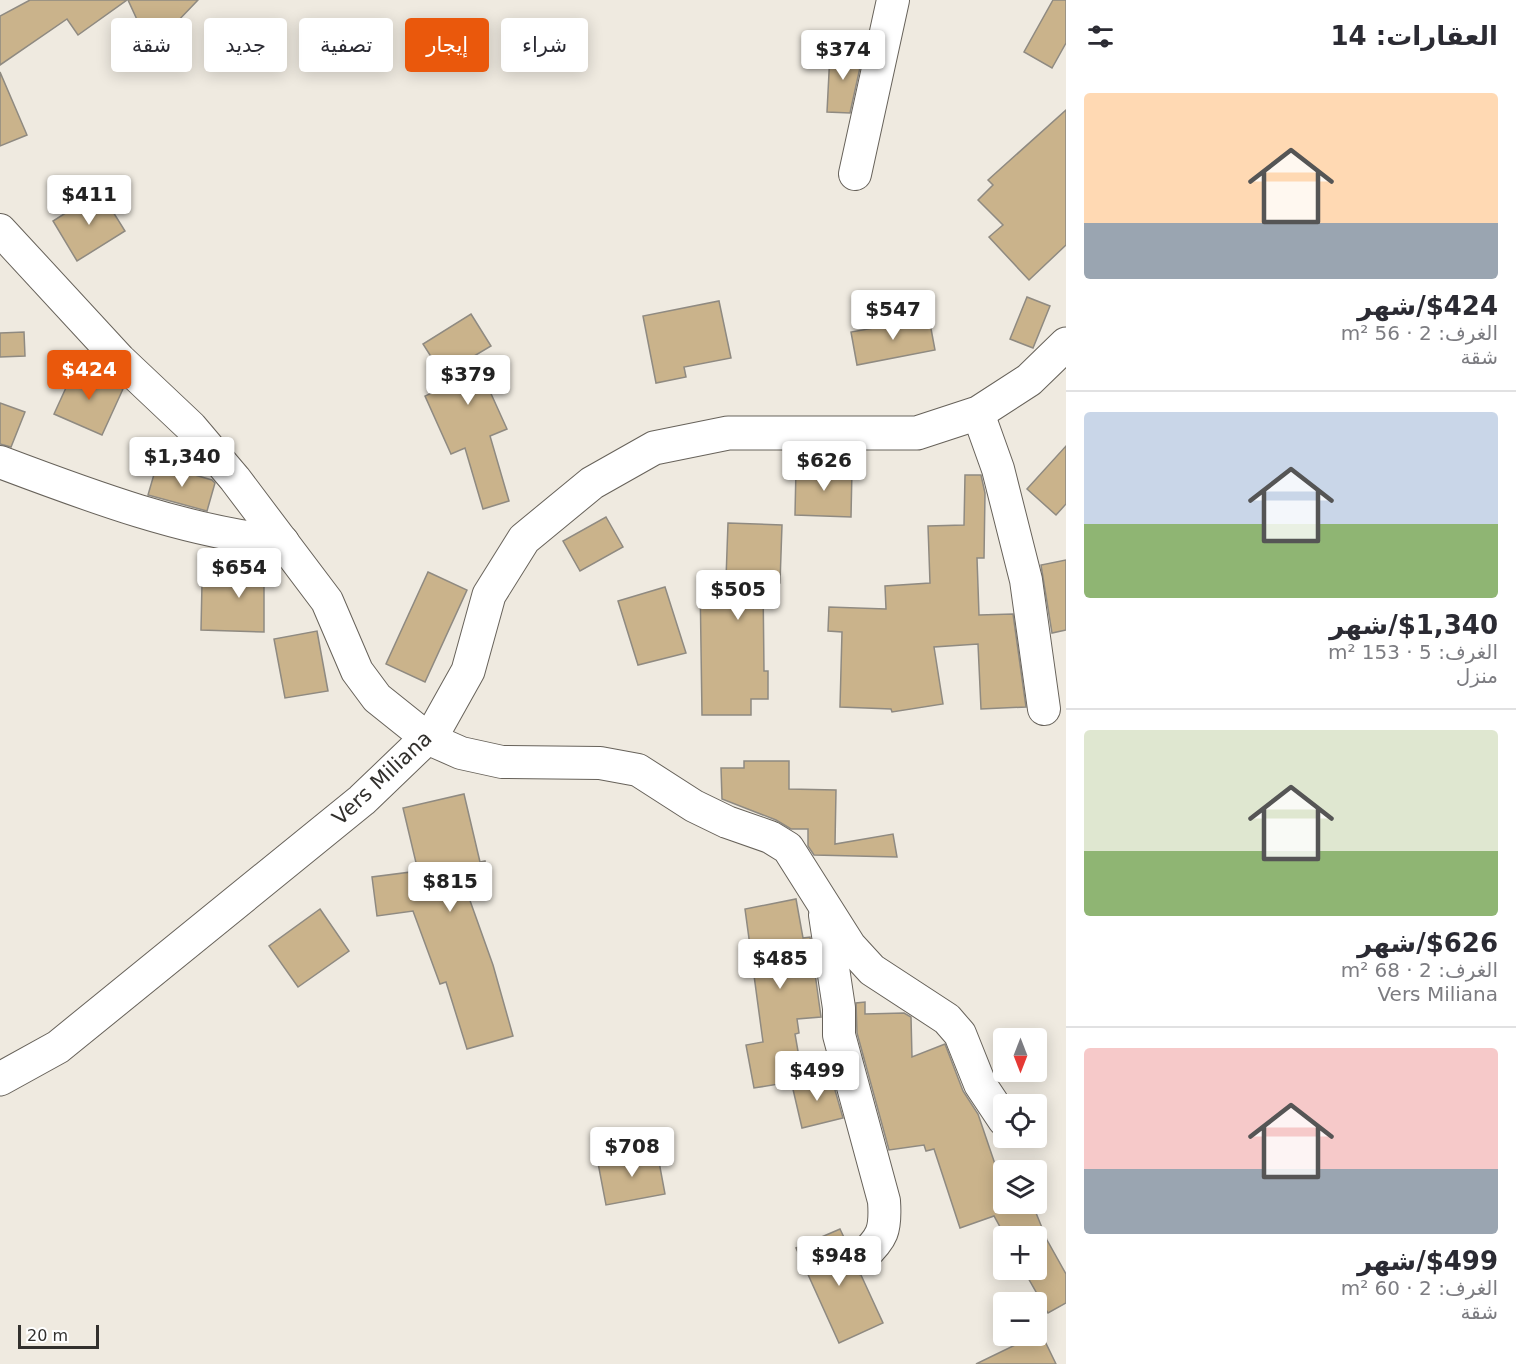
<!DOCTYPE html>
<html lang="ar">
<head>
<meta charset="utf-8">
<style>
	:root { --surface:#fff; --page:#f2f2f3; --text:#2b2b33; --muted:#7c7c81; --line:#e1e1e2; --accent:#ea580c }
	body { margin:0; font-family:"DejaVu Sans",Cairo,sans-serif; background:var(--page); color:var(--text); direction:rtl; height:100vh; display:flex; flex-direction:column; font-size:22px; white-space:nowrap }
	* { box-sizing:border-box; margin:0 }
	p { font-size:20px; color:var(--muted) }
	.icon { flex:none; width:33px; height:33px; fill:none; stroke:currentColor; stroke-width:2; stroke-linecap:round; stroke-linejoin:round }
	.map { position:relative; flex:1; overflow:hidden; direction:ltr }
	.drawer { display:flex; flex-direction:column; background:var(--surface); width:450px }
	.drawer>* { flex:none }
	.hud { position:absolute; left:18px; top:18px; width:570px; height:54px; direction:rtl; display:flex; gap:12px }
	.needle { width:39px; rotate:180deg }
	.tools { position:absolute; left:993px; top:1028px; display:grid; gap:12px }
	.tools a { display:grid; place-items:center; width:54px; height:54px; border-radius:6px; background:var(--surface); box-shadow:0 3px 15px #0003; font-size:30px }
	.scale { position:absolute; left:18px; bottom:15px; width:81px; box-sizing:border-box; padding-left:6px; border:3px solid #32302d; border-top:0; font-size:16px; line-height:21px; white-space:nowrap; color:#32302d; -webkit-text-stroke:4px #fff; paint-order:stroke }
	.price { position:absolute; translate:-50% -51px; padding:0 14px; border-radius:6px; background:#fff; color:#222; font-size:20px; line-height:39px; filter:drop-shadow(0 2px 3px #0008) }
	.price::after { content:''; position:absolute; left:50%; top:36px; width:18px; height:14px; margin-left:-9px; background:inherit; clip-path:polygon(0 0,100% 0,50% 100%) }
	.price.active { background:var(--accent); color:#fff }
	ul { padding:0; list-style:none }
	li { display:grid; align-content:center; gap:12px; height:318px; padding:0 18px }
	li+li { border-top:2px solid var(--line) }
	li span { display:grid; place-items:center; height:186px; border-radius:6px; color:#555 }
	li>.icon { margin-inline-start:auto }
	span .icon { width:108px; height:108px; fill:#fffc; stroke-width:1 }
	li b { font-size:26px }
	h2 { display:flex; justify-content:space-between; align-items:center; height:72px; padding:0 18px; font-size:26px }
	.pill { padding:0 21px; border-radius:6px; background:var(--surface); box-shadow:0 3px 15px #0003; font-size:21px; line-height:54px }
	.pill.active { background:var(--accent); color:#fff }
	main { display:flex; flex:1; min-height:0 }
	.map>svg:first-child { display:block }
	.building { fill:#cab38b; stroke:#8f8a81; stroke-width:1.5 }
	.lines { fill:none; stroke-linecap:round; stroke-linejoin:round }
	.minor-casing { stroke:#67625a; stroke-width:34 }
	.major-casing { stroke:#67625a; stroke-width:35 }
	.minor { stroke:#fff; stroke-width:32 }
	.major { stroke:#fff; stroke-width:33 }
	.labels { text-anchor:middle; stroke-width:4.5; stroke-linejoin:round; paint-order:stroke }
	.street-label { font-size:21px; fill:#32302d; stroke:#fff }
</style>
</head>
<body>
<main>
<section class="drawer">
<h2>العقارات: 14<svg class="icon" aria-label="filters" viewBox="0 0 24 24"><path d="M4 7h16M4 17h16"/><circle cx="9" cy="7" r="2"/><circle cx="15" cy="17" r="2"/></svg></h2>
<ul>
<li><span style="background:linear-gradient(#ffd9b3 70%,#9aa5b1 0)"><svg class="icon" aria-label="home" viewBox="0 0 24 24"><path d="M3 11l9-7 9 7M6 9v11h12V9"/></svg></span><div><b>$424/شهر</b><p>الغرف: 2 · 56 m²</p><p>شقة</p></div></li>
<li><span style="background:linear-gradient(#c9d6e8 60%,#8fb573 0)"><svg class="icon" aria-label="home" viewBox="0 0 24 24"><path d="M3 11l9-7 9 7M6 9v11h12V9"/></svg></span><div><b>$1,340/شهر</b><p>الغرف: 5 · 153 m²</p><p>منزل</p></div></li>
<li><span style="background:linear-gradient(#dfe7d0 65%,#8fb573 0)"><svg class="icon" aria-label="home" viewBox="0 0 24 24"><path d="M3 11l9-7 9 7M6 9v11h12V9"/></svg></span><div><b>$626/شهر</b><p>الغرف: 2 · 68 m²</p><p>Vers Miliana</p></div></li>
<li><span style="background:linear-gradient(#f6c9c9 65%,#9aa5b1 0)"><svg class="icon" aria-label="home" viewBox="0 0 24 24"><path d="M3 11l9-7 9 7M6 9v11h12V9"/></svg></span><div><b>$499/شهر</b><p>الغرف: 2 · 60 m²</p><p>شقة</p></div></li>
</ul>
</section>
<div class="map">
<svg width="1066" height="1364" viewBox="0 0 1066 1364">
	<rect width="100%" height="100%" fill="#efeae0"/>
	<g class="building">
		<path d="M 30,0 L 127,0 L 78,35 L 67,19 L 0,65 L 0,16 Z"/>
		<path d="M 128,0 L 198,0 L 176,23 L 145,37 Z"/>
		<path d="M 1053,0 L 1066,0 L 1066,43 L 1052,68 L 1024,52 Z"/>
		<path d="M 830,53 L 863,54 L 850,113 L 827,112 Z"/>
		<path d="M 0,72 L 27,135 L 0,146 Z"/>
		<path d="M 1066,110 L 1066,245 L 1029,280 L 989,237 L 1003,225 L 978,200 L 993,185 L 988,180 Z"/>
		<path d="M 100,191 L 125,231 L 77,261 L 53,221 Z"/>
		<path d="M 1027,297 L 1050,306 L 1033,348 L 1010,339 Z"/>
		<path d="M 719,301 L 731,358 L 684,367 L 686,377 L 656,383 L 643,316 Z"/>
		<path d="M 471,314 L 491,346 L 474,356 L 507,429 L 490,436 L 509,501 L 483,509 L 465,448 L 451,454 L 425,396 L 449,385 L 423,344 Z"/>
		<path d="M 929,318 L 935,350 L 857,365 L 851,332 Z"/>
		<path d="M 24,332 L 25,356 L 0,357 L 0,333 Z"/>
		<path d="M 75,368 L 123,389 L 102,435 L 54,414 Z"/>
		<path d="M 0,403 L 25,412 L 11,447 L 0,444 Z"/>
		<path d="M 1066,446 L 1066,504 L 1056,515 L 1027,489 Z"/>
		<path d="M 157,464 L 212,480 L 215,483 L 207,511 L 148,495 Z"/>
		<path d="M 796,468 L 852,470 L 851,517 L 795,515 Z"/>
		<path d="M 965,475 L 981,475 L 985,493 L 984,558 L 977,558 L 979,615 L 1013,614 L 1026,707 L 981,709 L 978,644 L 934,647 L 943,704 L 892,712 L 891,709 L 840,707 L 842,632 L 828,631 L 829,607 L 886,609 L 885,586 L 930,583 L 928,526 L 964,525 Z"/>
		<path d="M 606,517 L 623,547 L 580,571 L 563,541 Z"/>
		<path d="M 728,523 L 782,525 L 780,583 L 763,582 L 764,671 L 768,671 L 768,699 L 751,699 L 751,715 L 702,715 L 700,579 L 726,579 Z"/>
		<path d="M 241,554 L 273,559 L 279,567 L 280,578 L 264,579 L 264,632 L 201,630 L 202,583 L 243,584 Z"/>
		<path d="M 1066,560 L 1066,630 L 1052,633 L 1041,565 Z"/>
		<path d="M 428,572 L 467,590 L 425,682 L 386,664 Z"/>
		<path d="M 665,587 L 686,653 L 638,665 L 618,601 Z"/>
		<path d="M 317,631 L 328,691 L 285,698 L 274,639 Z"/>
		<path d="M 744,761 L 789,761 L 789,789 L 836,790 L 835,844 L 893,834 L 897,857 L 814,855 L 808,846 L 808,829 L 791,829 L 776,820 L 722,799 L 721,768 L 744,768 Z"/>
		<path d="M 464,794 L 480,862 L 485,861 L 490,891 L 468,895 L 493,965 L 513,1036 L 467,1049 L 446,982 L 440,984 L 413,911 L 377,916 L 372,877 L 418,871 L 403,808 Z"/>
		<path d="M 796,899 L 803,938 L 810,937 L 821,1017 L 797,1019 L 799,1033 L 795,1034 L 803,1080 L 754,1088 L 746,1045 L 763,1042 L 745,909 Z"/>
		<path d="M 320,909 L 349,951 L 298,987 L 269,946 Z"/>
		<path d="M 865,1002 L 865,1014 L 904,1013 L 911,1017 L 912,1057 L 945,1044 L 963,1091 L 978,1114 L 996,1167 L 1008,1163 L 1010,1170 L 1004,1170 L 1004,1203 L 1021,1203 L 1024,1212 L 1034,1208 L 1047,1240 L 1066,1274 L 1066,1303 L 1048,1313 L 1023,1269 L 1036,1269 L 1036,1236 L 1005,1236 L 994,1216 L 960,1228 L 934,1149 L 926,1151 L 924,1145 L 889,1150 L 857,1033 L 856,1003 Z"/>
		<path d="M 831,1076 L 843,1118 L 802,1128 L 792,1085 Z"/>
		<path d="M 657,1151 L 665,1194 L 606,1205 L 598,1163 Z"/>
		<path d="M 840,1229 L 848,1246 L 844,1253 L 844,1263 L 848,1271 L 861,1275 L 883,1323 L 839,1343 L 796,1248 Z"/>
		<path d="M 1040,1331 L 1056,1364 L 976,1364 L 1036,1335 Z"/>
	</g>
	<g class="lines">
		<g class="minor-casing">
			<g id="minor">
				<path d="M 855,174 L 893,0"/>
				<path d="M 0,230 L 120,360 L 191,427 L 235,479 L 327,601 L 357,671 L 377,698 L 427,738 L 461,753 L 502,762 L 600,763 L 638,770 L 694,806 L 727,822 L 770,837 L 788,848 L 850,946 L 872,970 L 947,1019 L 960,1034 L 980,1084 L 1004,1120"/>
				<path d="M 978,413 L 998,469 L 1026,580 L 1044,709"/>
				<path d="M 0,462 C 90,496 186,532 283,542"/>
				<path d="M 825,915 L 839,1008 L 839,1035 L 884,1201 C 886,1230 883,1238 861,1258"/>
			</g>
		</g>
		<g class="major-casing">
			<path id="major" d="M 0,1079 L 58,1047 L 362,800 L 435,730 L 468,671 L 489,595 L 524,539 L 592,483 L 654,448 L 728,433 L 917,433 L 978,413 L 1029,380 L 1066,344"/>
		</g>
		<use href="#minor" class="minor"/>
		<use href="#major" class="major"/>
	</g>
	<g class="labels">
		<g class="street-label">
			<text transform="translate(382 778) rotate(-43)" y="7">Vers Miliana</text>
		</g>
	</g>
</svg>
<div class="tools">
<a><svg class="needle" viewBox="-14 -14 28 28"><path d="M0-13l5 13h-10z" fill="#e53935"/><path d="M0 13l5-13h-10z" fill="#7c7c81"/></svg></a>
<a><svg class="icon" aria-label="locate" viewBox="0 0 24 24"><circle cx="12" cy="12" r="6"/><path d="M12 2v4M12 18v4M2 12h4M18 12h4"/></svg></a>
<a><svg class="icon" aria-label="layers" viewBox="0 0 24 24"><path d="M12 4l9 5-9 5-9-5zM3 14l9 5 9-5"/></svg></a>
<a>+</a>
<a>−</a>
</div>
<div class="scale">20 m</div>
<b class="price" style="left:843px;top:81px">$374</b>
<b class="price" style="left:89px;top:226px">$411</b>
<b class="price" style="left:893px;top:341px">$547</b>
<b class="price active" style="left:89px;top:401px">$424</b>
<b class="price" style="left:468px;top:406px">$379</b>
<b class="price" style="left:182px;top:488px">$1,340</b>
<b class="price" style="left:824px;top:492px">$626</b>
<b class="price" style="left:239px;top:599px">$654</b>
<b class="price" style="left:738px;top:621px">$505</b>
<b class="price" style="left:450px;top:913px">$815</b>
<b class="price" style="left:780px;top:990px">$485</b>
<b class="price" style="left:817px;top:1102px">$499</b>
<b class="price" style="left:632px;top:1178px">$708</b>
<b class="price" style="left:839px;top:1287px">$948</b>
<div class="hud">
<a class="pill">شراء</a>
<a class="pill active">إيجار</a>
<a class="pill">تصفية</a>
<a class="pill">جديد</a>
<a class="pill">شقة</a>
</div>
</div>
</main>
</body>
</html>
